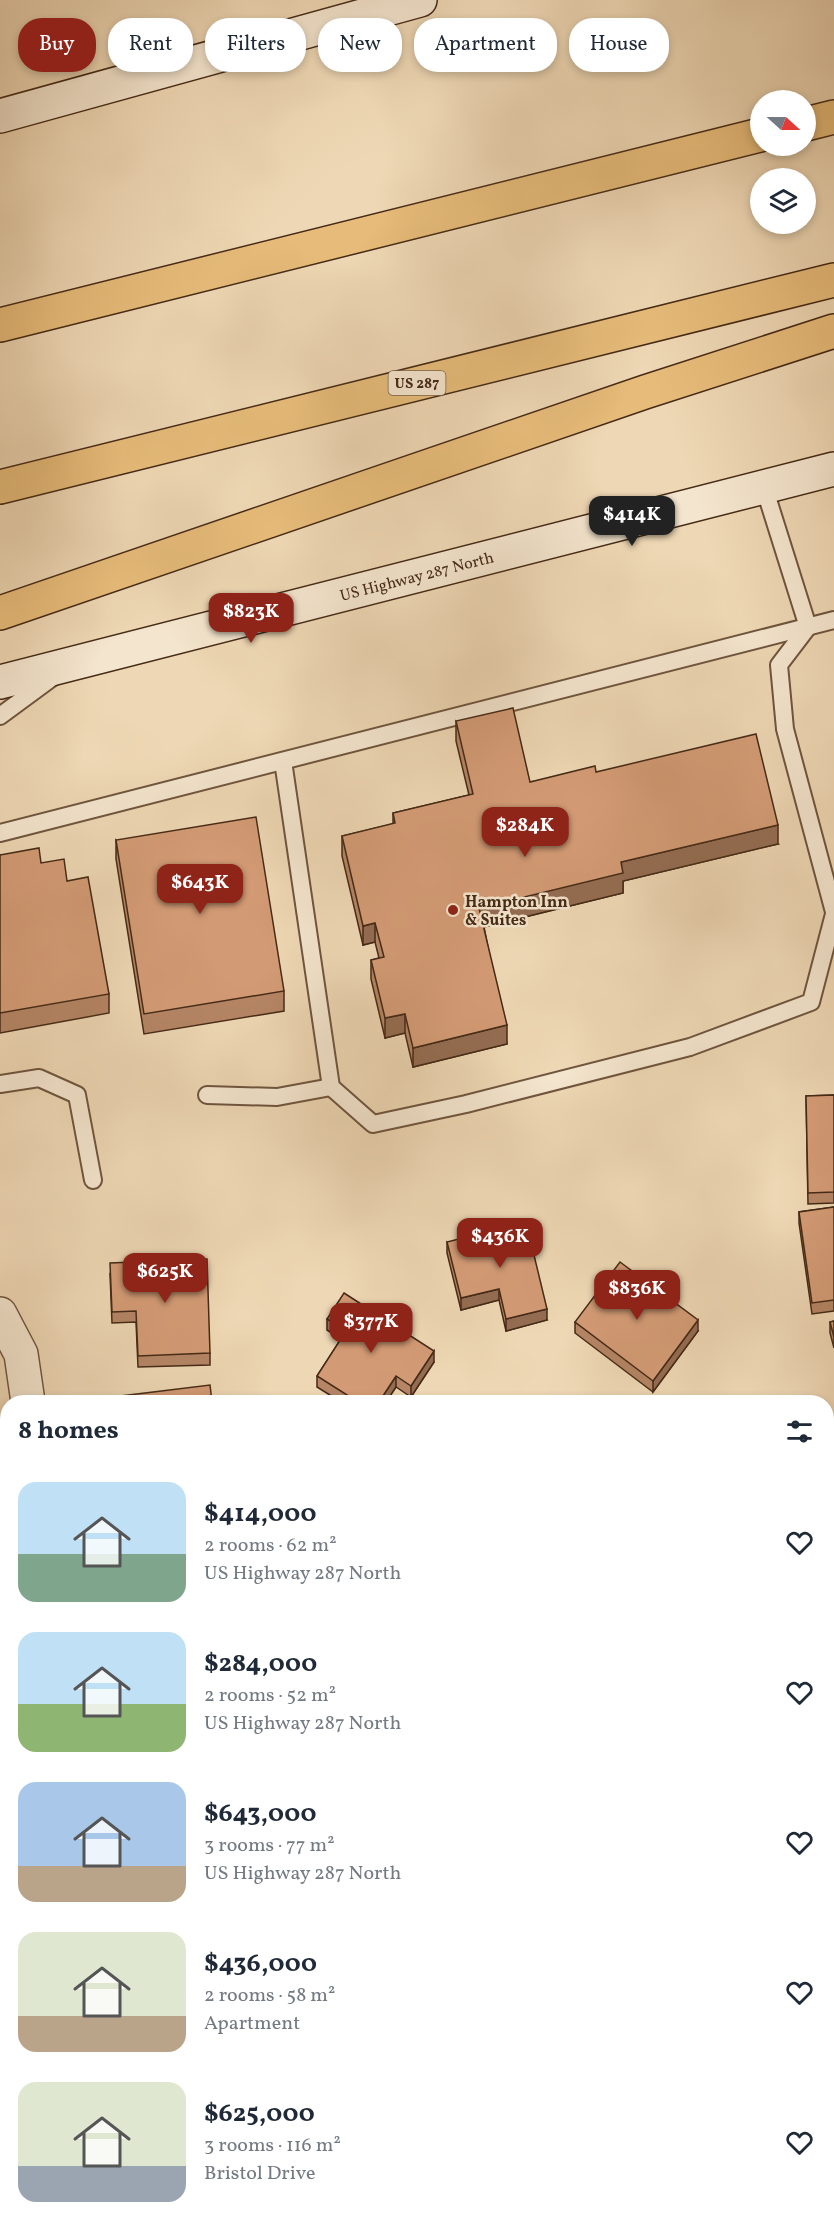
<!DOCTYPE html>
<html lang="en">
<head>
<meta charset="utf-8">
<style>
	:root { --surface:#fff; --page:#f2f2f3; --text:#1f2937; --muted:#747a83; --accent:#8f2418 }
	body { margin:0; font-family:Vollkorn,serif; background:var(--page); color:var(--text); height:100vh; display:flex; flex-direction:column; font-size:22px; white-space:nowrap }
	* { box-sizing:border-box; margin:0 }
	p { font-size:20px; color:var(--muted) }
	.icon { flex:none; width:33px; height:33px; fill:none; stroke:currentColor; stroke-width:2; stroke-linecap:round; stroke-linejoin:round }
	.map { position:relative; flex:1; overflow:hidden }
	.drawer { position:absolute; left:0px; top:1395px; width:834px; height:836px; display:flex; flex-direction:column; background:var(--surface); border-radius:24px 24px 0 0; box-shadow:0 3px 9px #0003 }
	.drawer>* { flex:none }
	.banner { position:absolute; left:18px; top:18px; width:798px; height:54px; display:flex; gap:12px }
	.needle { width:39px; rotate:111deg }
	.tools { position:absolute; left:750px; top:90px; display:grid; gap:12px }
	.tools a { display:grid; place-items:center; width:66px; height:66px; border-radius:50%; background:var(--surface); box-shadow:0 3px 9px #0003; font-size:30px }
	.price { position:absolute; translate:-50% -51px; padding:0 14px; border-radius:12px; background:var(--accent); color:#fff; font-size:20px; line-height:39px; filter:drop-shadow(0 2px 3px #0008) }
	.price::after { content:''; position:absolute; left:50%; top:36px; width:18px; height:14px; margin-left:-9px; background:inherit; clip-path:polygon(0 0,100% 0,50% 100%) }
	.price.on { background:#222; color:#fff }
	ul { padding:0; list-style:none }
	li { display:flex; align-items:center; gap:18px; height:150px; padding:0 18px }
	li span { display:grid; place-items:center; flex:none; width:168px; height:120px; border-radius:18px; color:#555 }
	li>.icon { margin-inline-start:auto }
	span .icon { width:72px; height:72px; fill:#fffc; stroke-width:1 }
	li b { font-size:26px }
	h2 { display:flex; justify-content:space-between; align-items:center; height:72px; padding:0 18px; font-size:26px }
	.chip { padding:0 21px; border-radius:24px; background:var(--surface); box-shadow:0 3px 9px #0003; font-size:21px; line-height:54px }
	.chip.on { background:var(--accent); color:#fff }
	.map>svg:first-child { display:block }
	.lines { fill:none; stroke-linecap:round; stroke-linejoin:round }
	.lane-casing { stroke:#6f553e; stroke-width:20 }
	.street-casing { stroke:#6f553e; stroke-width:36 }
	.secondary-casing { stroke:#452a16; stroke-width:36 }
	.highway-casing { stroke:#452a16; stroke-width:36 }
	.lane { stroke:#f4e5ce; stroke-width:16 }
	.street { stroke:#f4e5ce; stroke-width:33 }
	.secondary { stroke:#f4e5ce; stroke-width:33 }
	.highway { stroke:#e7bc7a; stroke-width:33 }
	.wall { fill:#b58565; stroke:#452a16; stroke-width:1.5 }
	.shaded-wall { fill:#946c52; stroke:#452a16; stroke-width:1.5 }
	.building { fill:#d39b75; stroke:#452a16; stroke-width:1.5 }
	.poi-dot { fill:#8f2418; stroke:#f4e5ce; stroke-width:2 }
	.labels { text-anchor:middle; stroke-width:5; stroke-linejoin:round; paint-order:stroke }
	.shield { fill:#f4e5ce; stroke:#7a624d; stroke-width:1.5 }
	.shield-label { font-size:15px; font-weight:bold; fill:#452a16 }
	.street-label { font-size:16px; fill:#452a16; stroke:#f4e5ce }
	.poi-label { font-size:16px; font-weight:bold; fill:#452a16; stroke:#f4e5ce; text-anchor:start }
</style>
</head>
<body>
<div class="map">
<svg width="834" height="2230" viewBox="0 0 834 2230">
	<rect width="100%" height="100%" fill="#eed7b4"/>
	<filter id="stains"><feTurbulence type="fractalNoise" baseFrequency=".00333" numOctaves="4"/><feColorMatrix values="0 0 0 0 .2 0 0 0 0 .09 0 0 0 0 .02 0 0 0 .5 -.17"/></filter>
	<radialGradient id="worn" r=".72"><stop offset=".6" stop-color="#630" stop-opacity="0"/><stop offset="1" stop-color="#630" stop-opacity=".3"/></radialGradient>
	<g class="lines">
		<g class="lane-casing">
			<g id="lane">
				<path d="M 764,487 L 808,627 L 779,665 L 785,729 L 834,912"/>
				<path d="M 0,716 L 53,677"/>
				<path d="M 283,761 L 331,1087 L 373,1124 L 466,1104 L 690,1047 L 811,1002 L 834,914"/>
				<path d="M 0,833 L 834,620"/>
				<path d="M 0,1084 L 39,1078 L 77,1095 L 93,1180"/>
				<path d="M 207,1095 L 277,1097 L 331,1087"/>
			</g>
		</g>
		<g class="street-casing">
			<g id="street">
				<path d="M 0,1314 L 21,1354 L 28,1402"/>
				<path d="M 826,1824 L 834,1823"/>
				<path d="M 0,1950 L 8,1948"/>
			</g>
		</g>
		<g class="secondary-casing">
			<g id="secondary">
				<path d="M 0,116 L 420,0"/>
				<path id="s1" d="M 0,682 L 834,469"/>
			</g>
		</g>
		<g class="highway-casing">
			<g id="highway">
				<path d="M 806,124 L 834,117"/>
				<path d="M 0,325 L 760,135"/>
				<path d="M 0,487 L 834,280"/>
				<path d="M 0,613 L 645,392 L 834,331"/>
			</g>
		</g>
		<use href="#lane" class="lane"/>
		<use href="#street" class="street"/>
		<use href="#secondary" class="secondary"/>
		<use href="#highway" class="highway"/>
	</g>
	<g class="wall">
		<path d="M 456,721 L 530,782 L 596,772 L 778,844 L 623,881 L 623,893 L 484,927 L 507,1044 L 413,1067 L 405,1033 L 385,1038 L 371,979 L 371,960 L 379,958 L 375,942 L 363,945 L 342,856 L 342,836 L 393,824 L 393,813 L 469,795 L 456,741 Z"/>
		<path d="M 116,840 L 284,991 L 284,1011 L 144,1034 L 116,859 Z"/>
		<path d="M 0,855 L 41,863 L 67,881 L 109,994 L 109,1013 L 0,1033 Z"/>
		<path d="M 834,1095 L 834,1203 L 808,1204 L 806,1096 Z"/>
		<path d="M 834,1207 L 834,1311 L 812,1314 L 799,1223 L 799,1212 Z"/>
		<path d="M 447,1242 L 547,1320 L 506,1331 L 499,1300 L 461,1310 L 447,1253 Z"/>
		<path d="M 110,1274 L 210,1353 L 210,1365 L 138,1367 L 136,1322 L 112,1323 Z"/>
		<path d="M 327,1319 L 434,1362 L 411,1397 L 396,1387 L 386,1402 L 341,1402 L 317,1387 L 317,1376 L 341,1339 L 327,1330 Z"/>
		<path d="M 834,1321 L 834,1348 L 830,1333 L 830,1322 Z"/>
		<path d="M 575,1322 L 698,1331 L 653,1392 L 575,1333 Z"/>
		<path d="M 0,1768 L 8,1770 L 8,1863 L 0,1865 Z"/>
		<path d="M 834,1912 L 834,1990 L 826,1992 L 826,1914 Z"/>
		<path d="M 834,2088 L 834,2218 L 826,2124 L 826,2089 Z"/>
		<path d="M 542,2223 L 653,2223 L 653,2230 L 543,2230 Z"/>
		<path d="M 669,2223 L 767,2223 L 767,2230 L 670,2230 Z"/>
	</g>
	<g class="shaded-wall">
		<path d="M 778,825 L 778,844 L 623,881 L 623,893 L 479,928 L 479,908 L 621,862 Z"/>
		<path d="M 375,923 L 375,942 L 363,945 L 363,926 Z"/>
		<path d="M 405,1014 L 405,1033 L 385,1038 L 385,1018 Z"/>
		<path d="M 507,1025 L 507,1044 L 413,1067 L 413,1048 Z"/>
		<path d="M 499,1289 L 499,1300 L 461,1310 L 461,1298 Z"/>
		<path d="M 547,1309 L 547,1320 L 506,1331 L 506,1319 Z"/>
		<path d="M 698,1320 L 698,1331 L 653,1392 L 653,1381 Z"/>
		<path d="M 434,1351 L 434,1362 L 411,1397 L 411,1386 Z"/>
		<path d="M 396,1376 L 396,1387 L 386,1402 L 379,1402 Z"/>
		<path d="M 331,2223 L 335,2223 L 333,2230 L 329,2230 Z"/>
	</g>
	<g class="building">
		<path d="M 513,708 L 530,782 L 595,766 L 596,772 L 756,734 L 778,825 L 621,862 L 623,873 L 479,908 L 507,1025 L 413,1048 L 405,1014 L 385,1018 L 371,960 L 384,957 L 375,923 L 363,926 L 342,836 L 395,823 L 393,813 L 473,794 L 456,721 Z"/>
		<path d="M 256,817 L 284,991 L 144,1014 L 116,840 Z"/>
		<path d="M 39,848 L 41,863 L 64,859 L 67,881 L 88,877 L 109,994 L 0,1013 L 0,855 Z"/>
		<path d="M 834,1095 L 834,1192 L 808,1193 L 806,1096 Z"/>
		<path d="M 834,1207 L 834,1300 L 812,1303 L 799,1212 Z"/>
		<path d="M 526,1222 L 547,1309 L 506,1319 L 499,1289 L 461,1298 L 447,1242 Z"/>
		<path d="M 207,1259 L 210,1353 L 138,1356 L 136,1311 L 112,1312 L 110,1263 Z"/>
		<path d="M 620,1262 L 698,1320 L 653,1381 L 575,1322 Z"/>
		<path d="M 344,1293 L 434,1351 L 411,1386 L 396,1376 L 379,1402 L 358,1402 L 317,1376 L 346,1331 L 327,1319 Z"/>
		<path d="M 834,1321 L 834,1337 L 830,1322 Z"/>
		<path d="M 210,1385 L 212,1402 L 122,1402 L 121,1396 Z"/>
		<path d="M 7,1767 L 8,1852 L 0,1853 L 0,1768 Z"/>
		<path d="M 834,1912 L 834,1979 L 826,1980 L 826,1914 Z"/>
		<path d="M 834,2088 L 834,2206 L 826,2113 L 826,2089 Z"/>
		<path d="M 285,2223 L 331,2223 L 329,2230 L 283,2230 Z"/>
		<path d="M 543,2223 L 608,2223 L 595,2224 L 595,2230 L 544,2230 Z"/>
		<path d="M 670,2223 L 767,2223 L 767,2225 L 731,2230 L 671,2230 Z"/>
	</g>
	<circle class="poi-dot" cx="453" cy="910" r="6"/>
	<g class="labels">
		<rect class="shield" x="388.5" y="371" width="57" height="24" rx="4.5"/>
		<g class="shield-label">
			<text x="417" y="388">US 287</text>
		</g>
		<g class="street-label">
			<text dy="6" stroke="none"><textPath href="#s1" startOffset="430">US Highway 287 North</textPath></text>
		</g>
		<g class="poi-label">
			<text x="465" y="907">Hampton Inn<tspan x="465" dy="18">&amp; Suites</tspan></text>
		</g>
	</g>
	<rect width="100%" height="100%" filter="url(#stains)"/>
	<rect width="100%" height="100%" fill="url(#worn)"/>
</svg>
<div class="tools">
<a><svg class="needle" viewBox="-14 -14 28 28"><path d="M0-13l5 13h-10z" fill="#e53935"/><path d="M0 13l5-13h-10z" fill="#747a83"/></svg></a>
<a><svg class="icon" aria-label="layers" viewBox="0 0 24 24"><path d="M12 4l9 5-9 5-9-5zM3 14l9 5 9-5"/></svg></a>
</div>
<b class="price on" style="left:632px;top:547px">$414K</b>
<b class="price" style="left:251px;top:644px">$823K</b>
<b class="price" style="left:525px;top:858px">$284K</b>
<b class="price" style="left:200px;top:915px">$643K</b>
<b class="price" style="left:500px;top:1269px">$436K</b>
<b class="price" style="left:165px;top:1304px">$625K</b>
<b class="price" style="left:637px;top:1321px">$836K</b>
<b class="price" style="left:371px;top:1354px">$377K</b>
<div class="banner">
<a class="chip on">Buy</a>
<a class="chip">Rent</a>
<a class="chip">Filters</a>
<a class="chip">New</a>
<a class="chip">Apartment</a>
<a class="chip">House</a>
</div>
<section class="drawer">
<h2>8 homes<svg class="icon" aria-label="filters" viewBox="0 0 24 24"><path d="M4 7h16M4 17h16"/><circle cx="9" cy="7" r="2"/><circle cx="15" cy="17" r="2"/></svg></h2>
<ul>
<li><span style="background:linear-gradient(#bfe0f5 60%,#7fa58c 0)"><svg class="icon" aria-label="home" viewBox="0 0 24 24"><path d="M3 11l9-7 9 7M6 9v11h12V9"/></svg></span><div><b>$414,000</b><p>2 rooms · 62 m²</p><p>US Highway 287 North</p></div><svg class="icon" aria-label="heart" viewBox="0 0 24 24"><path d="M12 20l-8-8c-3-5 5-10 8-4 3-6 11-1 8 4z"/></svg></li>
<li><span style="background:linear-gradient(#bfe0f5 60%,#8fb573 0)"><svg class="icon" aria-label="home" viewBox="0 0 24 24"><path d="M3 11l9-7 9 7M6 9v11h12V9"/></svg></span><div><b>$284,000</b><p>2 rooms · 52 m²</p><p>US Highway 287 North</p></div><svg class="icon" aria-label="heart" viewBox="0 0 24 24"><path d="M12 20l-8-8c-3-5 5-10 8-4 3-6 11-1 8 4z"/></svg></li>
<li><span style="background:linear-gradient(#a9c7e8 70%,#b9a48a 0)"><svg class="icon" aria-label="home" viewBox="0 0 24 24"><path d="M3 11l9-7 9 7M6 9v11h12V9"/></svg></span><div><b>$643,000</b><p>3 rooms · 77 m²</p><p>US Highway 287 North</p></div><svg class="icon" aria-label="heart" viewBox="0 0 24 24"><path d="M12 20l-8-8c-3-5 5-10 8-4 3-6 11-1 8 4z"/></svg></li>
<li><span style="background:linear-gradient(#dfe7d0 70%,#b9a48a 0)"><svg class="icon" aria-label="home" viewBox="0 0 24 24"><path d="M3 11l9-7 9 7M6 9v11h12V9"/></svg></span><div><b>$436,000</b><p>2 rooms · 58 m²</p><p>Apartment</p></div><svg class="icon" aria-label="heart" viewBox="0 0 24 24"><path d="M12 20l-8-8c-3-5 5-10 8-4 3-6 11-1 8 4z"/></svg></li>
<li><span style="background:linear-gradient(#dfe7d0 70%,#9aa5b1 0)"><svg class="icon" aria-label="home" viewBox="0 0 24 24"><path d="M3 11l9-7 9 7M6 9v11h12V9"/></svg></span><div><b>$625,000</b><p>3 rooms · 116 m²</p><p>Bristol Drive</p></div><svg class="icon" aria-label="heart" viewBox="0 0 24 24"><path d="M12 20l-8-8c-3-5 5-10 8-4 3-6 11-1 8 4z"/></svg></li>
</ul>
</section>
</div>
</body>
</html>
